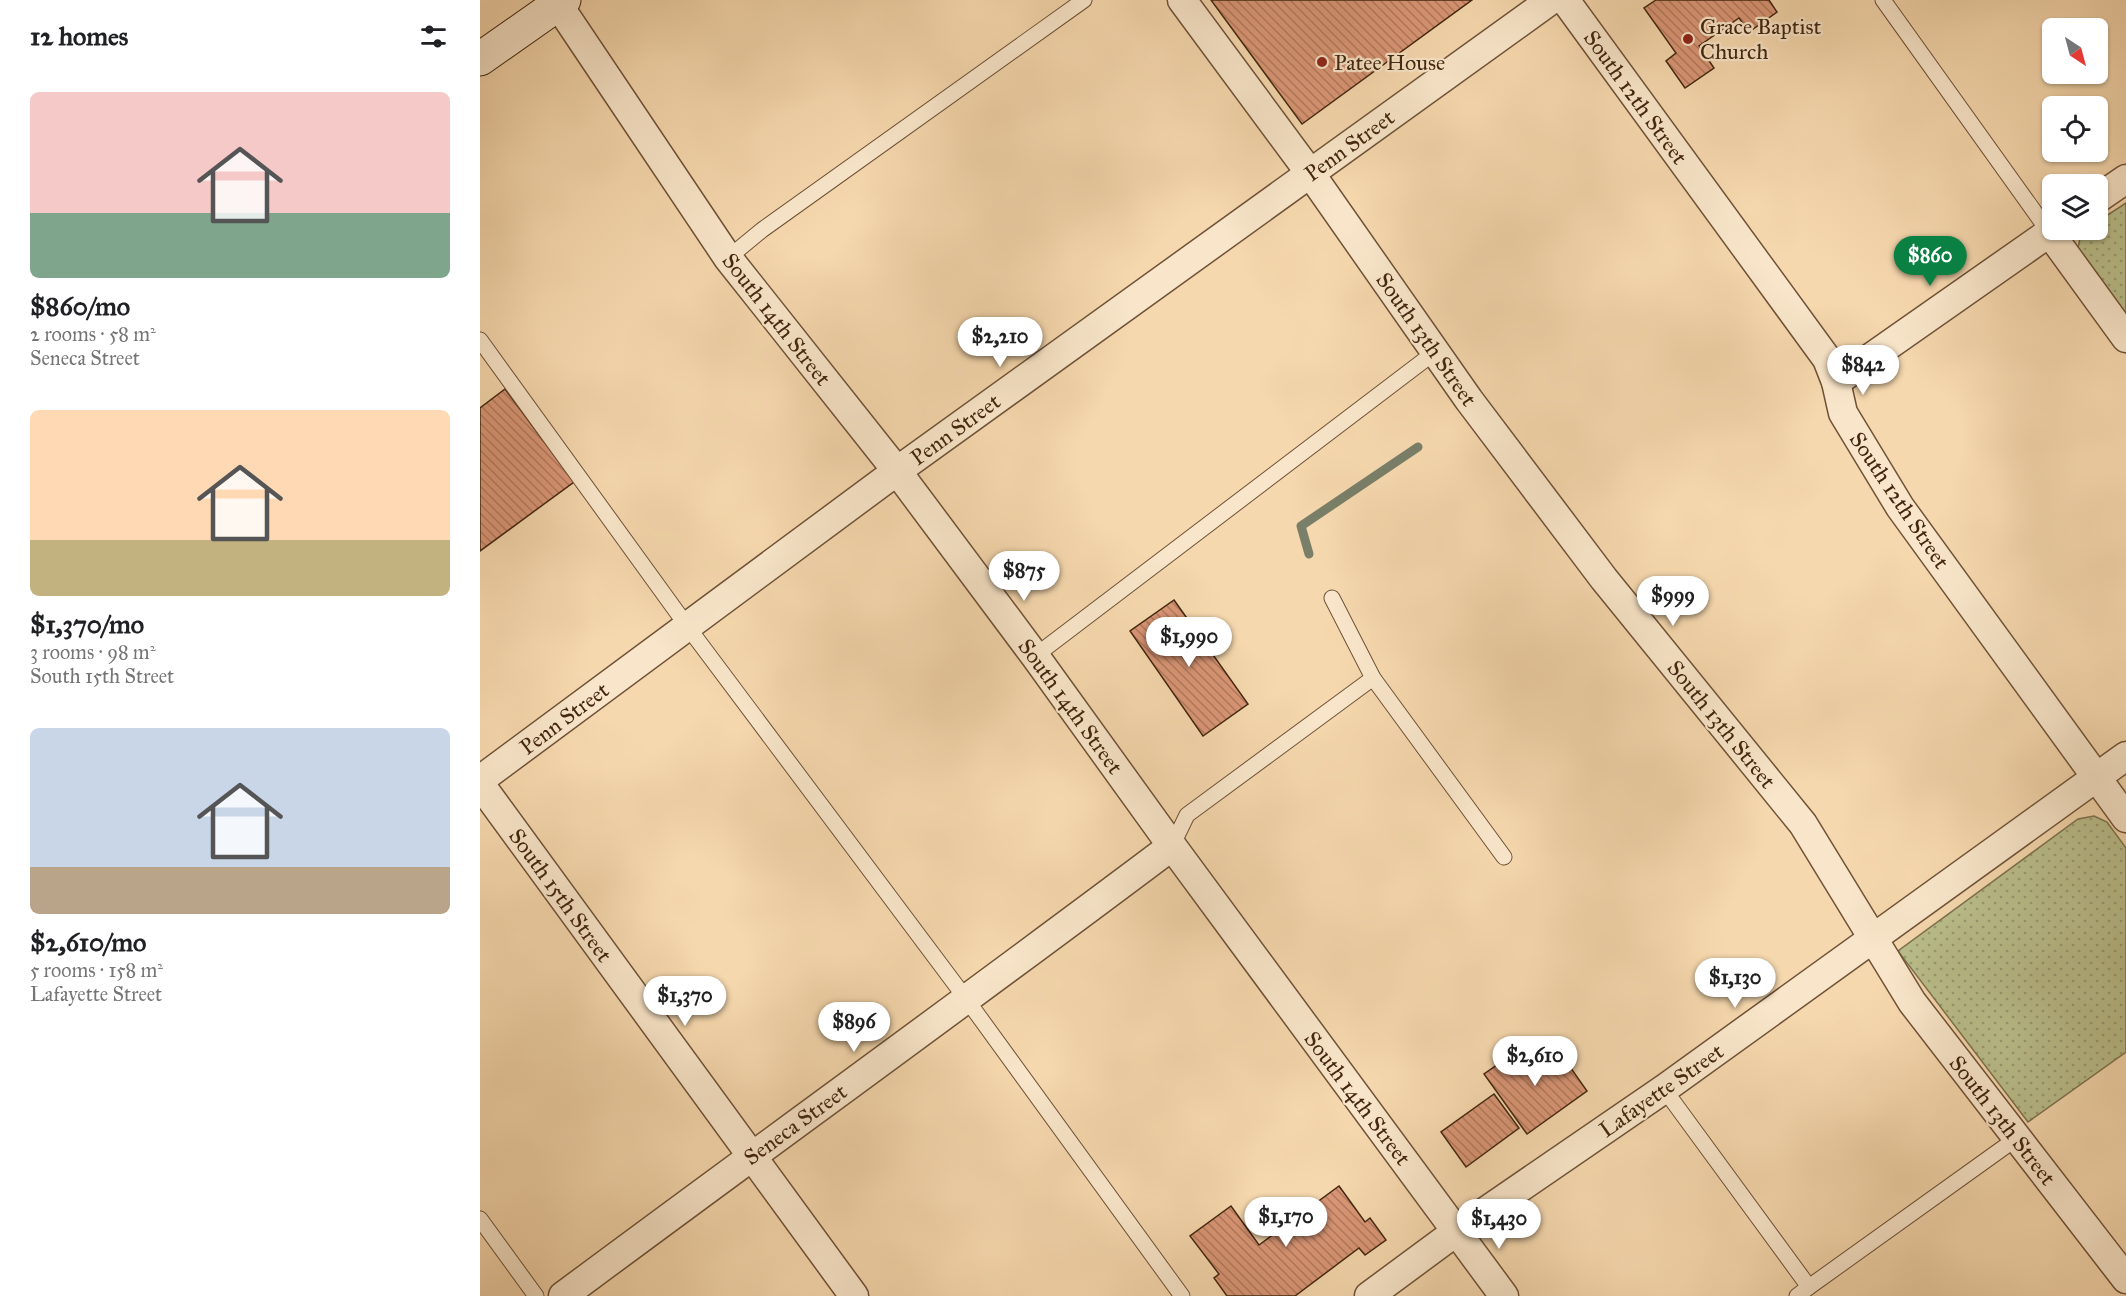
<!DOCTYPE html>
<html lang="en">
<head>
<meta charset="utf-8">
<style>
	:root { --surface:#fff; --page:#f2f2f2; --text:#202124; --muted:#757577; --accent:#0b8043 }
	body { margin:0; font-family:"IM FELL Great Primer",serif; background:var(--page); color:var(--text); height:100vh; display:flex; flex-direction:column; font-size:22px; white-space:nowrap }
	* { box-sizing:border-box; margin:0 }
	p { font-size:20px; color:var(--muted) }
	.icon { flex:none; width:33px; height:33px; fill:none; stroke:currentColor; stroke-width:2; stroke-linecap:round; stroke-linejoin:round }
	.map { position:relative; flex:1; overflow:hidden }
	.details { display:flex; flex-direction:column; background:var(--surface); width:480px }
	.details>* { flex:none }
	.needle { width:39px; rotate:144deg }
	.controls { position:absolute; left:1562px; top:18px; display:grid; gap:12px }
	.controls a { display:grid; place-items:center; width:66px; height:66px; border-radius:9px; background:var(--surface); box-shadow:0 2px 4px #0004; font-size:30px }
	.price { position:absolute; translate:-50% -51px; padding:0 14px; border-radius:21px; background:#fff; color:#222; font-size:20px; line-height:39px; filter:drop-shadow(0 2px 3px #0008) }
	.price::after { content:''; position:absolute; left:50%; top:36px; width:18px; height:14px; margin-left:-9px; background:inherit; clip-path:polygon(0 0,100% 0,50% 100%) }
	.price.current { background:var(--accent); color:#fff }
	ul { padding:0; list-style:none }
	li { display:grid; align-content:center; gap:12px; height:318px; padding:0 30px }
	li span { display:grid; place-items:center; height:186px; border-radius:9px; color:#555 }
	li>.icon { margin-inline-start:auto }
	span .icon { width:108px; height:108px; fill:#fffc; stroke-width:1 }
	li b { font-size:26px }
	h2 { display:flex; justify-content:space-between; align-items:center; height:72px; padding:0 30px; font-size:26px }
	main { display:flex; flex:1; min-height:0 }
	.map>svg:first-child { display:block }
	.grass { fill:url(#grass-dots); stroke:#7e724e; stroke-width:1.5 }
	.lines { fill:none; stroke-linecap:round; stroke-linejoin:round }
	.stream { stroke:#797f69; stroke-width:9 }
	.building { fill:url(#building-back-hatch); stroke:#42260f; stroke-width:1.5 }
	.service-casing { stroke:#6f5237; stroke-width:17 }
	.minor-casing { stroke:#6f5237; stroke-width:31 }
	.secondary-casing { stroke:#42260f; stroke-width:35 }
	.service { stroke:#f9e6ca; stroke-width:15 }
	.minor { stroke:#f9e6ca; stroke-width:28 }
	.secondary { stroke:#f9e6ca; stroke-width:33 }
	.poi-dot { fill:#8f2418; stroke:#f9e6ca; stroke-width:2 }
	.labels { text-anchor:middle; stroke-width:4.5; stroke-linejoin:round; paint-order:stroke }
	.poi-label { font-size:22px; fill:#42260f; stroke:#f9e6ca; text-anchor:start }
	.street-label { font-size:22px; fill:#42260f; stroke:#f9e6ca }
</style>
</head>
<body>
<main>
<section class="details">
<h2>12 homes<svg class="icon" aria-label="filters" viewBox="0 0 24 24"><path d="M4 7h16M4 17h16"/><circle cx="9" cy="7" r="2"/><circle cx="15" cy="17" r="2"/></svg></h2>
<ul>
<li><span style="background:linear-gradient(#f6c9c9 65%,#7fa58c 0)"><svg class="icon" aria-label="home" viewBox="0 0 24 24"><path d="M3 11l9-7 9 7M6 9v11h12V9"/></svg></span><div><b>$860/mo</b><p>2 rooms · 58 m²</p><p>Seneca Street</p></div></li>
<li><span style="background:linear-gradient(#ffd9b3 70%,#c2b280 0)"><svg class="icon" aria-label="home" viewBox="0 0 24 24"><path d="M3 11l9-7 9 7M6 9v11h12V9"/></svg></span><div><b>$1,370/mo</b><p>3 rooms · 98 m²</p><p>South 15th Street</p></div></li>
<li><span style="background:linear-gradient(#c9d6e8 75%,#b9a48a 0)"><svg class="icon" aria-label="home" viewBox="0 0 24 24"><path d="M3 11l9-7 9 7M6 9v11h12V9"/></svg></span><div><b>$2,610/mo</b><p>5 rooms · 158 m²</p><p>Lafayette Street</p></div></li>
</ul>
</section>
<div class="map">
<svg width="1646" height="1296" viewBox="0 0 1646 1296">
	<defs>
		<pattern id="grass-dots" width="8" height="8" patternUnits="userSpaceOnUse" patternTransform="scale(1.5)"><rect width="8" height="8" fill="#babf8c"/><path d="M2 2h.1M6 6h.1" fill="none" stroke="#999b71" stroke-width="1.8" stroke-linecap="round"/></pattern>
		<pattern id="building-back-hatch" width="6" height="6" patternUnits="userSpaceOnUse" patternTransform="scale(1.5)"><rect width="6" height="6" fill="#da9676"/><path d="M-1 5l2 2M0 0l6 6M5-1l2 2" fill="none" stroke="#b27a5f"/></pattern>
	</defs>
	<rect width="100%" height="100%" fill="#f6d8ae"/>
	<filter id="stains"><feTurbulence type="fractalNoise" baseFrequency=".00333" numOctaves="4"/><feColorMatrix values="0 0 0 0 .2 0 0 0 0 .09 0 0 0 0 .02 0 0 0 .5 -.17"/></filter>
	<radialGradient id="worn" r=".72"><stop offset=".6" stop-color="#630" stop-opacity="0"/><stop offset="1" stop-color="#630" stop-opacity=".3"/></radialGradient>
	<g class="grass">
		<path d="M 1646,203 L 1646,316 L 1598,248 L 1600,238 L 1608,230 L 1617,230 L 1617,222 Z"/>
		<path d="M 1614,816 L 1627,822 L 1646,848 L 1646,1052 L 1548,1122 L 1418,951 L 1598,819 Z"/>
	</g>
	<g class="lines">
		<path class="stream" d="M 829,554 L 821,526 L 938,447"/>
	</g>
	<g class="building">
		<path d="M 731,0 L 992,0 L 822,124 Z"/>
		<path d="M 1176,0 L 1289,0 L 1297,12 L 1269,32 L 1259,18 L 1219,46 L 1234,68 L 1205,88 L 1186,61 L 1196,53 L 1164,8 Z"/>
		<path d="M 25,389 L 94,482 L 0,551 L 0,408 Z"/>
		<path d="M 694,600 L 768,704 L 723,736 L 650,631 Z"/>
		<path d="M 1046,1045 L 1062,1068 L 1081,1054 L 1107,1091 L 1047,1134 L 1004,1074 Z"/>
		<path d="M 1014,1094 L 1039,1128 L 986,1167 L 961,1132 Z"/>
		<path d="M 859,1186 L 885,1222 L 890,1218 L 906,1240 L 885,1255 L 879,1248 L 815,1296 L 747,1296 L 734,1278 L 739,1274 L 710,1236 L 751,1206 L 779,1245 Z"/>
	</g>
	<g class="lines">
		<g class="service-casing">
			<g id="service">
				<path d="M 1403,0 L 1569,232"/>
				<path d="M 248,258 L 282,230 L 604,0"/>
				<path d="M 0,340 L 207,626 L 487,1000 L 702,1296"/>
				<path d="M 852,598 L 893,678 L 1024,857"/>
				<path d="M 555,656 L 955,352"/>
				<path d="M 692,846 L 707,815 L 893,678"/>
				<path d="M 1184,1089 L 1329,1287 L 1317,1296"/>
				<path d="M 0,1219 L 56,1296"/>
				<path d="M 1329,1287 L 1537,1138"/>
			</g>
		</g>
		<g class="minor-casing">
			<g id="minor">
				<path d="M 75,0 L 248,258 L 417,471 L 555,656 L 692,846 L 1024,1296"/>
				<path d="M 702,0 L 830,173 L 989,400 L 1124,579 L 1323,824 L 1432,1002 L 1646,1279"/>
				<path d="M 1085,0 L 1347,359 L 1356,382 L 1363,413 L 1420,507 L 1646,818"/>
				<path d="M 1617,199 L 1646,179"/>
				<path d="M 1569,232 L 1646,338"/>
				<path d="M 1356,382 L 1573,230"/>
				<path d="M 0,780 L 417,471 L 1071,0"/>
				<path d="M 0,784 L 374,1296"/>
				<path d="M 83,1296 C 286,1145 490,998 692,846"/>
				<path d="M 889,1296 L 977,1231 L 1184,1089 L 1646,756"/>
			</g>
		</g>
		<g class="secondary-casing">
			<path id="secondary" d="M 0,59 L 84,0"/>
		</g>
		<use href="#service" class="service"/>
		<use href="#minor" class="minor"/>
		<use href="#secondary" class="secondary"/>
	</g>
	<g class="poi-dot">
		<circle cx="1208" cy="39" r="6"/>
		<circle cx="842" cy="62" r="6"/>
	</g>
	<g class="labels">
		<g class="poi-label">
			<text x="1220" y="34">Grace Baptist<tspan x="1220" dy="25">Church</tspan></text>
			<text x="854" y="70">Patee House</text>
		</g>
		<g class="street-label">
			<text transform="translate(1156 97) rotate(54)" y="8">South 12th Street</text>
			<text transform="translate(869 145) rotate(-36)" y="8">Penn Street</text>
			<text transform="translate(297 319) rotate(52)" y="8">South 14th Street</text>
			<text transform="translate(947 339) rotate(55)" y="8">South 13th Street</text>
			<text transform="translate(475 429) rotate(-36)" y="8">Penn Street</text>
			<text transform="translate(1420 500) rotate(56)" y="8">South 12th Street</text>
			<text transform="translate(591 706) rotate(54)" y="8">South 14th Street</text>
			<text transform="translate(84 718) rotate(-37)" y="8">Penn Street</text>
			<text transform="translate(1242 724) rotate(51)" y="8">South 13th Street</text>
			<text transform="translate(81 895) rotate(54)" y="8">South 15th Street</text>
			<text transform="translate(1181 1090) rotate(-35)" y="8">Lafayette Street</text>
			<text transform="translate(878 1098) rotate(53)" y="8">South 14th Street</text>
			<text transform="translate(1523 1120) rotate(52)" y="8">South 13th Street</text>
			<text transform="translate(315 1124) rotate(-36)" y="8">Seneca Street</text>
		</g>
	</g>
	<rect width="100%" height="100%" filter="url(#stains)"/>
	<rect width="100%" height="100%" fill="url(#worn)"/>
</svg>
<div class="controls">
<a><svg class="needle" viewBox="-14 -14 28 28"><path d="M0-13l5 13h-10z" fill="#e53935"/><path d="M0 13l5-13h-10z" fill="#757577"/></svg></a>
<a><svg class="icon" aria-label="locate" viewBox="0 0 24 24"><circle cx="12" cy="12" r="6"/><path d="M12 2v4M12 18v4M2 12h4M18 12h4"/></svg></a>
<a><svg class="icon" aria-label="layers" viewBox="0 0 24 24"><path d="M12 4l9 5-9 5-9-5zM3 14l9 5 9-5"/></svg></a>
</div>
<b class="price current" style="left:1450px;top:287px">$860</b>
<b class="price" style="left:520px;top:368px">$2,210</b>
<b class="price" style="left:1383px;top:396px">$842</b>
<b class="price" style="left:544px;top:602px">$875</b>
<b class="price" style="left:1193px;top:627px">$999</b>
<b class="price" style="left:709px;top:668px">$1,990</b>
<b class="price" style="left:1255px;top:1009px">$1,130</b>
<b class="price" style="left:205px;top:1027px">$1,370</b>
<b class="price" style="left:374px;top:1053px">$896</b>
<b class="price" style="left:1055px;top:1087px">$2,610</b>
<b class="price" style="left:806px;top:1248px">$1,170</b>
<b class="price" style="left:1019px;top:1250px">$1,430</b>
</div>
</main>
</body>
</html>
